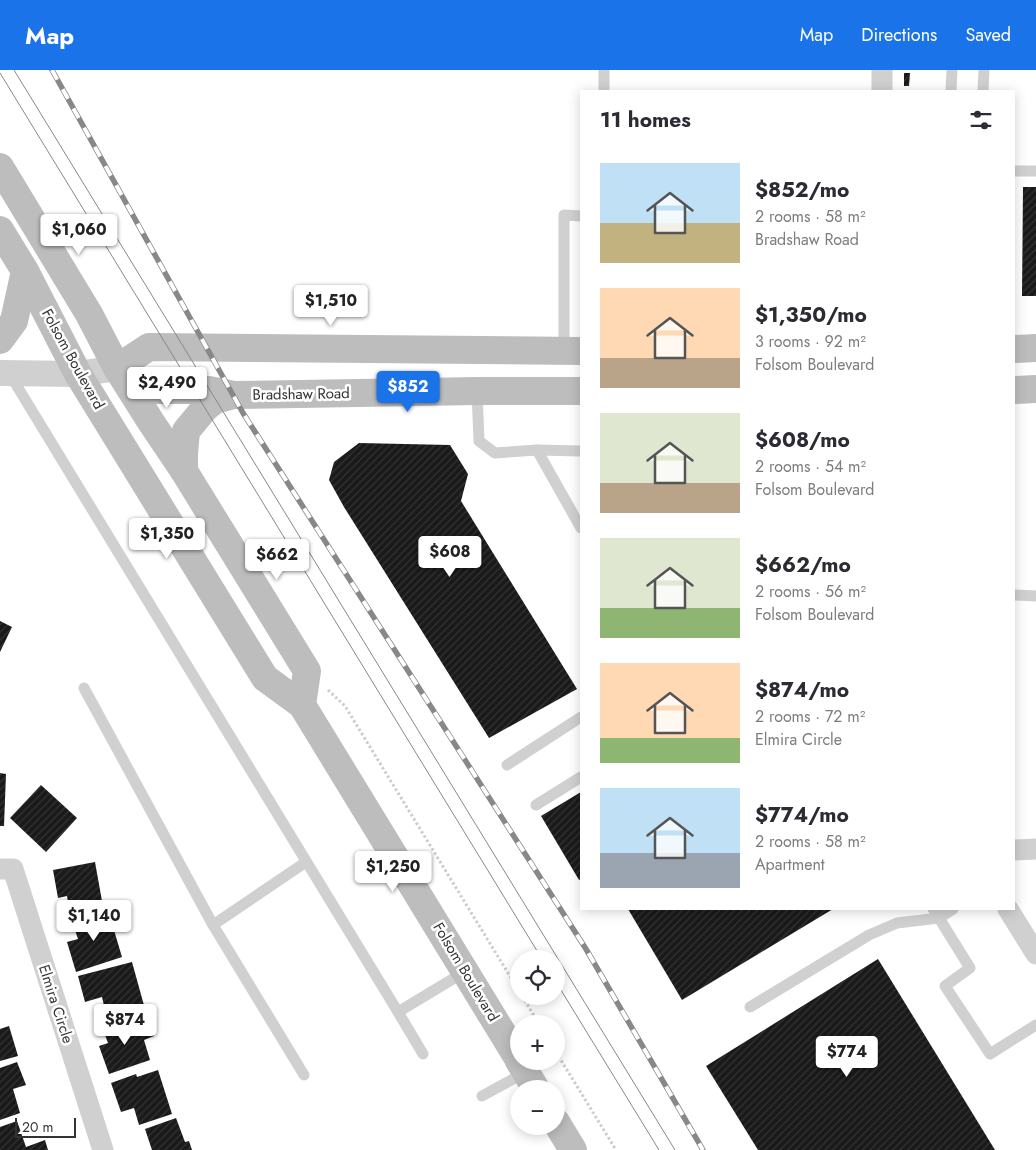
<!DOCTYPE html>
<html lang="en">
<head>
<meta charset="utf-8">
<style>
	:root { --surface:#fff; --page:#f2f2f3; --text:#2b2b33; --muted:#7c7c81; --accent:#1a73e8 }
	body { margin:0; font-family:Jost,sans-serif; background:var(--page); color:var(--text); height:100vh; display:flex; flex-direction:column; font-size:19px; white-space:nowrap }
	* { box-sizing:border-box; margin:0 }
	p { font-size:16px; color:var(--muted) }
	.icon { flex:none; width:28px; height:28px; fill:none; stroke:currentColor; stroke-width:2; stroke-linecap:round; stroke-linejoin:round }
	.map { position:relative; flex:1; overflow:hidden }
	.details { position:absolute; left:580px; top:20px; width:435px; height:820px; display:flex; flex-direction:column; background:var(--surface); border-radius:0px; box-shadow:0 2px 12px #0003 }
	.details>* { flex:none }
	.fabs { position:absolute; left:510px; top:880px; display:grid; gap:10px }
	.fabs a { display:grid; place-items:center; width:55px; height:55px; border-radius:50%; background:var(--surface); box-shadow:0 2px 12px #0003; font-size:25px }
	.scale { position:absolute; left:15px; bottom:12px; width:61px; box-sizing:border-box; padding-left:5px; border:2px solid #333; border-top:0; font-size:14px; line-height:18px; white-space:nowrap; color:#333; -webkit-text-stroke:4px #fff; paint-order:stroke }
	.price { position:absolute; translate:-50% -42px; padding:0 11px; border-radius:5px; background:#fff; color:#222; font-size:16px; line-height:32px; filter:drop-shadow(0 1px 2px #0008) }
	.price::after { content:''; position:absolute; left:50%; top:30px; width:15px; height:11px; margin-left:-8px; background:inherit; clip-path:polygon(0 0,100% 0,50% 100%) }
	.price.current { background:var(--accent); color:#fff }
	ul { padding:0; list-style:none }
	li { display:flex; align-items:center; gap:15px; height:125px; padding:0 20px }
	li span { display:grid; place-items:center; flex:none; width:140px; height:100px; border-radius:0px; color:#555 }
	li>.icon { margin-inline-start:auto }
	span .icon { width:60px; height:60px; fill:#fffc; stroke-width:1 }
	li b { font-size:21px }
	h2 { display:flex; justify-content:space-between; align-items:center; height:60px; padding:0 20px; font-size:21px }
	header { display:flex; align-items:center; gap:30px; box-sizing:border-box; height:70px; padding:0 25px; background:var(--accent); color:#fff }
	header strong { font-size:24px }
	nav { display:flex; gap:28px; margin-inline-start:auto; font-size:18px }
	.map>svg:first-child { display:block }
	.building { fill:url(#building-hatch) }
	.lines { fill:none; stroke-linecap:round; stroke-linejoin:round }
	.path { stroke:#cdcdcd; stroke-width:3; stroke-dasharray:2.5 2.5; stroke-linecap:butt }
	.service { stroke:#d0d0d0; stroke-width:11 }
	.minor { stroke:#d0d0d0; stroke-width:21 }
	.tertiary { stroke:#d0d0d0; stroke-width:26 }
	.secondary { stroke:#bdbdbd; stroke-width:28 }
	.tram { stroke:#888; stroke-width:1 }
	.rail-casing { stroke:#888; stroke-width:5.5 }
	.rail { stroke:#fff; stroke-width:4; stroke-dasharray:11; stroke-linecap:butt }
	.labels { text-anchor:middle; stroke-width:5; stroke-linejoin:round; paint-order:stroke }
	.street-label { font-size:15px; fill:#333; stroke:#fff }
</style>
</head>
<body>
<header>
<strong>Map</strong>
<nav><a>Map</a><a>Directions</a><a>Saved</a></nav>
</header>
<div class="map">
<svg width="1036" height="1080" viewBox="0 0 1036 1080">
	<defs>
		<pattern id="building-hatch" width="6" height="6" patternUnits="userSpaceOnUse" patternTransform="scale(1.25)"><rect width="6" height="6" fill="#1a1a1a"/><path d="M-1 1l2-2M0 6l6-6M5 7l2-2" fill="none" stroke="#333"/></pattern>
	</defs>
	<rect width="100%" height="100%" fill="#fff"/>
	<g class="building">
		<path d="M 904,3 L 910,3 L 909,16 L 904,16 Z"/>
		<path d="M 1023,117 L 1036,117 L 1036,226 L 1022,226 Z"/>
		<path d="M 359,373 L 450,375 L 468,404 L 461,431 L 577,619 L 489,668 L 344,437 L 329,410 L 334,392 Z"/>
		<path d="M 0,551 L 12,557 L 0,582 Z"/>
		<path d="M 0,703 L 6,704 L 4,756 L 0,756 Z"/>
		<path d="M 41,715 L 77,748 L 46,782 L 10,748 Z"/>
		<path d="M 581,722 L 581,809 L 579,810 L 541,746 Z"/>
		<path d="M 95,792 L 102,831 L 85,834 L 87,841 L 70,844 L 67,826 L 58,828 L 53,800 Z"/>
		<path d="M 628,839 L 833,839 L 682,930 Z"/>
		<path d="M 108,840 L 122,887 L 76,902 L 67,872 L 78,869 L 72,851 Z"/>
		<path d="M 878,889 L 995,1080 L 758,1080 L 706,996 Z"/>
		<path d="M 132,892 L 145,939 L 107,949 L 102,927 L 85,932 L 78,906 Z"/>
		<path d="M 118,951 L 120,958 L 137,952 L 138,954 L 148,951 L 154,966 L 144,970 L 150,990 L 109,1004 L 99,976 L 108,973 L 102,957 Z"/>
		<path d="M 9,956 L 18,986 L 0,991 L 0,959 Z"/>
		<path d="M 17,992 L 26,1015 L 13,1019 L 20,1043 L 0,1050 L 0,998 Z"/>
		<path d="M 158,1000 L 172,1044 L 139,1055 L 134,1038 L 121,1042 L 111,1013 L 136,1004 L 137,1007 Z"/>
		<path d="M 176,1048 L 185,1072 L 189,1071 L 192,1080 L 152,1080 L 145,1059 Z"/>
		<path d="M 17,1051 L 26,1077 L 45,1070 L 48,1080 L 0,1080 L 0,1057 Z"/>
	</g>
	<g class="lines">
		<g class="path">
			<path d="M 328,620 L 345,636 L 519,921"/>
			<path d="M 522,926 L 539,954"/>
			<path d="M 556,982 L 616,1080"/>
		</g>
		<g class="service">
			<path d="M 604,21 L 604,0"/>
			<path d="M 951,21 L 952,0"/>
			<path d="M 983,21 L 984,0"/>
			<path d="M 1014,101 L 1036,101"/>
			<path d="M 564,281 L 564,145 L 581,146"/>
			<path d="M 9,303 L 398,942"/>
			<path d="M 477,321 L 479,371 L 495,383 L 537,380 L 581,381"/>
			<path d="M 537,380 L 581,458"/>
			<path d="M 1014,525 L 1036,526"/>
			<path d="M 84,618 L 213,855 L 306,792"/>
			<path d="M 507,695 L 581,647"/>
			<path d="M 536,735 L 581,707"/>
			<path d="M 953,839 L 939,848 L 970,898 L 945,916 L 990,984 L 1036,955"/>
			<path d="M 213,855 L 304,1005"/>
			<path d="M 750,937 L 869,865 L 897,853 L 939,848 L 933,839"/>
			<path d="M 423,984 L 398,942 L 466,901"/>
			<path d="M 482,1026 L 526,1002"/>
		</g>
		<g class="minor">
			<path d="M 882,21 L 882,0"/>
			<path d="M 1014,780 L 1036,779"/>
			<path d="M 0,799 L 13,799 L 103,1080"/>
			<path d="M 1008,839 L 1036,884"/>
		</g>
		<path class="tertiary" d="M 0,303 L 78,304 L 117,298"/>
		<g class="secondary">
			<path d="M 0,97 L 89,244 L 117,298 L 151,352 L 184,401 L 307,601 L 302,635"/>
			<path d="M 0,160 L 25,201 L 78,304 L 265,608 L 302,635 L 519,990"/>
			<path d="M 0,270 L 14,251 L 25,201"/>
			<path d="M 1014,279 L 1036,278"/>
			<path d="M 117,298 L 149,277 L 581,281"/>
			<path d="M 122,301 L 150,320 L 209,320 L 234,325 L 477,321 L 581,321"/>
			<path d="M 1014,320 L 1036,319"/>
			<path d="M 184,401 L 184,383 L 186,361 L 205,338 L 215,330 L 234,325"/>
			<path d="M 519,991 L 536,1019"/>
			<path d="M 556,1052 L 573,1080"/>
		</g>
		<g class="tram">
			<path d="M 14,0 L 675,1080"/>
			<path d="M 0,3 L 542,889"/>
			<path d="M 556,912 L 659,1080"/>
		</g>
		<g class="rail-casing">
			<path id="rail" d="M 52,0 L 243,343 L 586,879 L 703,1080"/>
		</g>
		<use href="#rail" class="rail"/>
	</g>
	<g class="labels">
		<g class="street-label">
			<text transform="translate(73 289) rotate(61)" y="5">Folsom Boulevard</text>
			<text transform="translate(301 324) rotate(-1)" y="5">Bradshaw Road</text>
			<text transform="translate(466 902) rotate(59)" y="5">Folsom Boulevard</text>
			<text transform="translate(56 934) rotate(72)" y="5">Elmira Circle</text>
		</g>
	</g>
</svg>
<div class="fabs">
<a><svg class="icon" aria-label="locate" viewBox="0 0 24 24"><circle cx="12" cy="12" r="6"/><path d="M12 2v4M12 18v4M2 12h4M18 12h4"/></svg></a>
<a>+</a>
<a>−</a>
</div>
<div class="scale">20 m</div>
<b class="price" style="left:79px;top:186px">$1,060</b>
<b class="price" style="left:331px;top:257px">$1,510</b>
<b class="price" style="left:167px;top:339px">$2,490</b>
<b class="price current" style="left:408px;top:343px">$852</b>
<b class="price" style="left:167px;top:490px">$1,350</b>
<b class="price" style="left:450px;top:508px">$608</b>
<b class="price" style="left:277px;top:511px">$662</b>
<b class="price" style="left:393px;top:823px">$1,250</b>
<b class="price" style="left:94px;top:872px">$1,140</b>
<b class="price" style="left:125px;top:976px">$874</b>
<b class="price" style="left:847px;top:1008px">$774</b>
<section class="details">
<h2>11 homes<svg class="icon" aria-label="filters" viewBox="0 0 24 24"><path d="M4 7h16M4 17h16"/><circle cx="9" cy="7" r="2"/><circle cx="15" cy="17" r="2"/></svg></h2>
<ul>
<li><span style="background:linear-gradient(#bfe0f5 60%,#c2b280 0)"><svg class="icon" aria-label="home" viewBox="0 0 24 24"><path d="M3 11l9-7 9 7M6 9v11h12V9"/></svg></span><div><b>$852/mo</b><p>2 rooms · 58 m²</p><p>Bradshaw Road</p></div></li>
<li><span style="background:linear-gradient(#ffd9b3 70%,#b9a48a 0)"><svg class="icon" aria-label="home" viewBox="0 0 24 24"><path d="M3 11l9-7 9 7M6 9v11h12V9"/></svg></span><div><b>$1,350/mo</b><p>3 rooms · 92 m²</p><p>Folsom Boulevard</p></div></li>
<li><span style="background:linear-gradient(#dfe7d0 70%,#b9a48a 0)"><svg class="icon" aria-label="home" viewBox="0 0 24 24"><path d="M3 11l9-7 9 7M6 9v11h12V9"/></svg></span><div><b>$608/mo</b><p>2 rooms · 54 m²</p><p>Folsom Boulevard</p></div></li>
<li><span style="background:linear-gradient(#dfe7d0 70%,#8fb573 0)"><svg class="icon" aria-label="home" viewBox="0 0 24 24"><path d="M3 11l9-7 9 7M6 9v11h12V9"/></svg></span><div><b>$662/mo</b><p>2 rooms · 56 m²</p><p>Folsom Boulevard</p></div></li>
<li><span style="background:linear-gradient(#ffd9b3 75%,#8fb573 0)"><svg class="icon" aria-label="home" viewBox="0 0 24 24"><path d="M3 11l9-7 9 7M6 9v11h12V9"/></svg></span><div><b>$874/mo</b><p>2 rooms · 72 m²</p><p>Elmira Circle</p></div></li>
<li><span style="background:linear-gradient(#bfe0f5 65%,#9aa5b1 0)"><svg class="icon" aria-label="home" viewBox="0 0 24 24"><path d="M3 11l9-7 9 7M6 9v11h12V9"/></svg></span><div><b>$774/mo</b><p>2 rooms · 58 m²</p><p>Apartment</p></div></li>
</ul>
</section>
</div>
</body>
</html>
